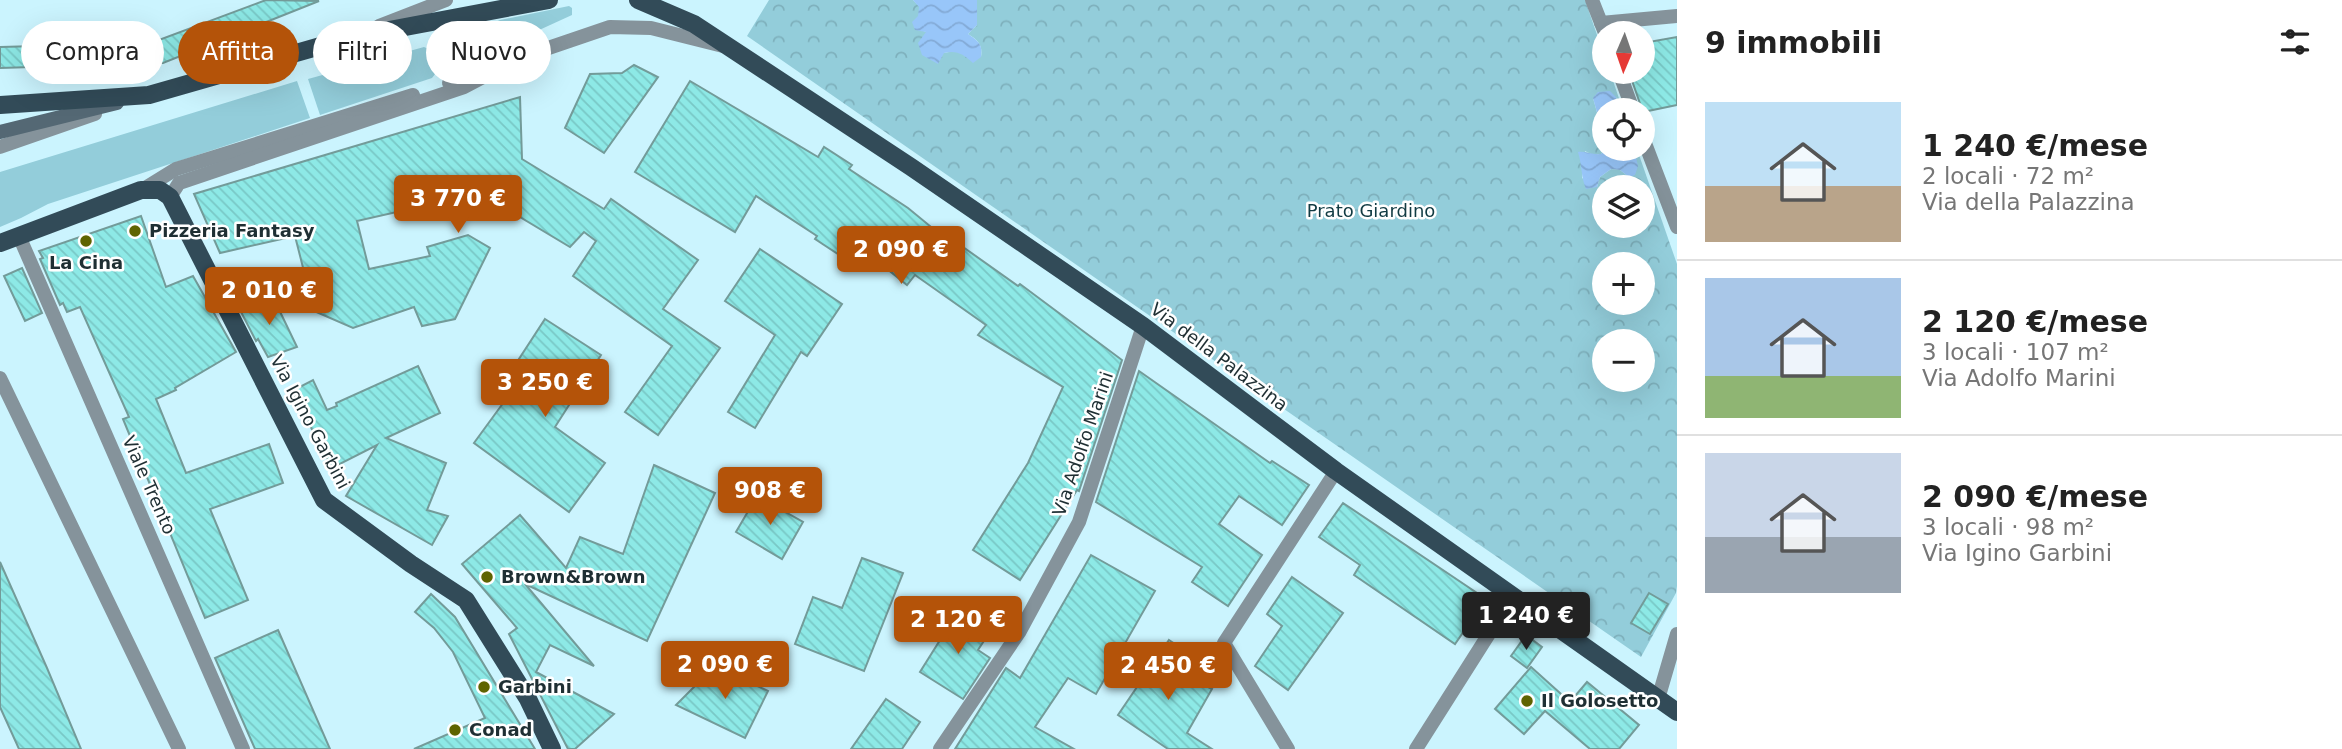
<!DOCTYPE html>
<html lang="it">
<head>
<meta charset="utf-8">
<style>
	:root { --surface:#fff; --page:#f2f2f2; --text:#222; --muted:#767676; --line:#e0e0e0; --accent:#b45309 }
	body { margin:0; font-family:"DejaVu Sans",sans-serif; background:var(--page); color:var(--text); height:100vh; display:flex; flex-direction:column; font-size:26px; white-space:nowrap }
	* { box-sizing:border-box; margin:0 }
	p { font-size:23px; color:var(--muted) }
	.icon { flex:none; width:38px; height:38px; fill:none; stroke:currentColor; stroke-width:2; stroke-linecap:round; stroke-linejoin:round }
	.map { position:relative; flex:1; overflow:hidden }
	.drawer { display:flex; flex-direction:column; background:var(--surface); width:665px }
	.drawer>* { flex:none }
	.top-card { position:absolute; left:21px; top:21px; width:665px; height:63px; display:flex; gap:14px }
	.needle { width:46px; rotate:182deg }
	.controls { position:absolute; left:1592px; top:21px; display:grid; gap:14px }
	.controls a { display:grid; place-items:center; width:63px; height:63px; border-radius:50%; background:var(--surface); box-shadow:0 7px 28px #0002; font-size:35px }
	.price { position:absolute; translate:-50% -60px; padding:0 16px; border-radius:7px; background:var(--accent); color:#fff; font-size:23px; line-height:46px; filter:drop-shadow(0 2px 4px #0008) }
	.price::after { content:''; position:absolute; left:50%; top:42px; width:21px; height:16px; margin-left:-10px; background:inherit; clip-path:polygon(0 0,100% 0,50% 100%) }
	.price.active { background:#222; color:#fff }
	ul { padding:0; list-style:none }
	li { display:flex; align-items:center; gap:21px; height:175px; padding:0 28px }
	li+li { border-top:2px solid var(--line) }
	li span { display:grid; place-items:center; flex:none; width:196px; height:140px; border-radius:0px; color:#555 }
	li>.icon { margin-inline-start:auto }
	span .icon { width:84px; height:84px; fill:#fffc; stroke-width:1 }
	li b { font-size:30px }
	h2 { display:flex; justify-content:space-between; align-items:center; height:84px; padding:0 28px; font-size:30px }
	.pill { padding:0 24px; border-radius:32px; background:var(--surface); box-shadow:0 7px 28px #0002; font-size:24px; line-height:63px }
	.pill.active { background:var(--accent); color:#fff }
	main { display:flex; flex:1; min-height:0 }
	.map>svg:first-child { display:block }
	.green { fill:#93cdda }
	.park { fill:url(#park-crowns); fill-rule:evenodd }
	.water { fill:url(#water-waves) }
	.building { fill:url(#building-back-hatch); stroke:#739b99; stroke-width:2 }
	.lines { fill:none; stroke-linecap:round; stroke-linejoin:round }
	.street { stroke:#85939b; stroke-width:14 }
	.secondary { stroke:#546874; stroke-width:14 }
	.primary { stroke:#324b58; stroke-width:18 }
	.poi-dot { fill:#5f6401; stroke:#fff; stroke-width:2.5 }
	.labels { text-anchor:middle; stroke-width:5; stroke-linejoin:round; paint-order:stroke }
	.park-label { font-size:18px; fill:#113b43; stroke:#fff }
	.poi-label { font-size:18px; font-weight:bold; fill:#1f2f33; stroke:#fff; text-anchor:start }
	.street-label { font-size:18px; fill:#1f2f33; stroke:#fff }
</style>
</head>
<body>
<main>
<div class="map">
<svg width="1677" height="749" viewBox="0 0 1677 749">
	<defs>
		<pattern id="park-crowns" width="20" height="18" patternUnits="userSpaceOnUse" patternTransform="scale(1.75)"><rect width="20" height="18" fill="#93cdda"/><path d="M2 6a3 3 0 1 1 6 0M12 15a3 3 0 1 1 6 0" fill="none" stroke="#7eb0bc"/></pattern>
		<pattern id="water-waves" width="16" height="10" patternUnits="userSpaceOnUse" patternTransform="scale(1.75)"><rect width="16" height="10" fill="#98c6f9"/><path d="M0 5q4-4 8 0t8 0" fill="none" stroke="#83aad6"/></pattern>
		<pattern id="building-back-hatch" width="6" height="6" patternUnits="userSpaceOnUse" patternTransform="scale(1.75)"><rect width="6" height="6" fill="#8de9e6"/><path d="M-1 5l2 2M0 0l6 6M5-1l2 2" fill="none" stroke="#79c8c6"/></pattern>
	</defs>
	<rect width="100%" height="100%" fill="#cbf4fe"/>
	<g class="green">
		<path d="M 569,6 L 572,8 L 572,15 L 487,54 L 479,54 C 472,46 471,41 474,31 L 500,20 Z"/>
		<path d="M 424,47 L 433,51 L 440,60 L 439,69 L 432,78 L 320,115 L 308,79 Z"/>
		<path d="M 297,81 L 310,118 L 48,204 L 21,218 L 0,227 L 0,172 Z"/>
	</g>
	<path class="park" d="M 769,0 L 913,0 L 919,6 L 921,30 L 926,32 L 944,53 L 954,51 L 981,57 C 983,45 978,40 968,34 L 977,25 L 977,0 L 1585,0 L 1605,58 L 1605,72 L 1610,72 L 1623,110 L 1620,110 L 1616,97 L 1593,98 L 1607,149 L 1601,154 L 1593,155 L 1585,151 L 1582,178 L 1597,187 L 1600,177 L 1611,169 L 1620,170 L 1629,177 L 1636,156 L 1634,149 L 1637,149 L 1677,264 L 1677,586 L 1676,593 L 1641,657 L 747,36 ZM 1605,187 L 1643,187 L 1643,226 L 1605,226 ZM 1605,264 L 1643,264 L 1643,303 L 1605,303 ZM 1605,341 L 1643,341 L 1643,380 L 1605,380 Z"/>
	<g class="water">
		<path d="M 913,0 L 977,0 L 977,25 L 968,34 C 978,41 983,44 981,57 L 973,63 C 963,54 957,50 944,53 L 938,64 L 922,55 L 918,43 L 926,32 L 915,30 L 912,22 L 918,16 L 919,7 Z"/>
		<path d="M 1610,91 L 1616,97 L 1620,110 L 1605,110 L 1605,141 L 1593,98 L 1598,92 Z"/>
		<path d="M 1607,149 L 1634,149 L 1638,166 L 1635,175 L 1629,177 L 1620,170 L 1611,169 L 1600,177 L 1597,187 L 1586,189 C 1581,177 1582,165 1578,152 C 1586,151 1592,155 1601,154 Z"/>
	</g>
	<g class="building">
		<path d="M 266,0 L 319,1 L 163,63 L 0,68 L 0,47 L 151,43 Z"/>
		<path d="M 1677,37 L 1677,105 L 1643,112 L 1629,72 L 1643,72 L 1643,43 Z"/>
		<path d="M 634,65 L 658,77 L 604,153 L 565,128 L 590,74 L 622,73 Z"/>
		<path d="M 690,81 L 818,157 L 824,147 L 852,165 L 849,169 L 908,208 L 953,245 L 956,242 L 1018,286 L 1020,284 L 1122,360 L 1079,491 L 1077,490 L 1020,580 L 973,550 L 1028,463 L 1063,387 L 978,335 L 986,325 L 915,275 L 907,285 L 860,247 L 850,262 L 815,239 L 817,236 L 756,196 L 735,232 L 635,172 Z"/>
		<path d="M 520,97 L 522,159 L 604,209 L 611,199 L 698,260 L 663,309 L 720,348 L 658,435 L 625,412 L 672,346 L 573,276 L 596,241 L 584,232 L 570,247 L 480,193 L 357,221 L 369,269 L 430,256 L 427,247 L 468,235 L 490,248 L 455,319 L 422,326 L 414,307 L 353,328 L 314,311 L 295,236 L 220,253 L 194,194 Z"/>
		<path d="M 141,216 L 166,287 L 193,276 L 236,352 L 175,388 L 176,390 L 156,399 L 186,473 L 269,444 L 283,483 L 210,509 L 248,600 L 205,618 L 123,419 L 129,417 L 80,307 L 67,312 L 63,303 L 60,305 L 40,259 L 43,258 L 39,251 Z"/>
		<path d="M 760,249 L 842,304 L 807,356 L 801,352 L 755,428 L 728,412 L 775,335 L 725,301 Z"/>
		<path d="M 22,268 L 42,313 L 25,321 L 4,276 Z"/>
		<path d="M 272,295 L 297,347 L 268,357 L 258,339 L 256,341 L 240,310 Z"/>
		<path d="M 545,319 L 601,355 L 555,427 L 605,463 L 569,512 L 474,443 L 528,369 L 517,362 Z"/>
		<path d="M 418,366 L 440,413 L 386,438 L 446,463 L 427,510 L 448,516 L 432,545 L 346,496 L 377,445 L 332,468 L 292,391 L 313,380 L 327,410 L 337,406 L 336,403 Z"/>
		<path d="M 1139,371 L 1270,463 L 1272,461 L 1309,485 L 1282,525 L 1239,496 L 1219,524 L 1262,555 L 1228,606 L 1192,582 L 1202,567 L 1096,502 Z"/>
		<path d="M 654,465 L 715,493 L 647,641 L 525,584 L 594,666 L 550,645 L 536,672 L 614,714 L 575,749 L 568,749 L 509,634 L 517,628 L 462,564 L 520,515 L 566,568 L 580,537 L 623,554 Z"/>
		<path d="M 757,496 L 803,522 L 782,559 L 736,532 Z"/>
		<path d="M 1343,503 L 1486,599 L 1455,644 L 1354,575 L 1360,565 L 1319,537 Z"/>
		<path d="M 1091,555 L 1155,591 L 1096,694 L 1068,678 L 1035,727 L 1074,749 L 955,749 L 1006,668 L 1020,678 Z"/>
		<path d="M 862,558 L 903,573 L 864,671 L 795,644 L 813,597 L 842,608 Z"/>
		<path d="M 0,562 L 47,668 L 81,749 L 19,749 L 0,707 Z"/>
		<path d="M 1292,577 L 1343,613 L 1288,690 L 1255,666 L 1282,626 L 1267,614 Z"/>
		<path d="M 1649,593 L 1668,604 L 1650,634 L 1631,623 Z"/>
		<path d="M 431,594 L 455,617 L 535,749 L 414,749 L 485,718 L 453,652 L 434,628 L 415,612 Z"/>
		<path d="M 959,610 L 991,630 L 978,650 L 990,658 L 963,699 L 920,672 Z"/>
		<path d="M 278,630 L 330,749 L 255,749 L 215,658 Z"/>
		<path d="M 1526,635 L 1542,647 L 1527,668 L 1511,656 Z"/>
		<path d="M 1169,640 L 1190,654 L 1179,672 L 1212,689 L 1187,733 L 1212,749 L 1168,749 L 1118,715 Z"/>
		<path d="M 715,666 L 768,691 L 745,738 L 676,705 Z"/>
		<path d="M 1531,667 L 1570,702 L 1587,682 L 1639,725 L 1619,749 L 1590,749 L 1545,711 L 1524,734 L 1495,709 Z"/>
		<path d="M 886,699 L 920,722 L 902,749 L 851,749 Z"/>
	</g>
	<g class="lines">
		<g class="street">
			<path d="M 1592,0 L 1605,33"/>
			<path d="M 1601,23 L 1677,16"/>
			<path d="M 379,26 L 446,0"/>
			<path d="M 1619,72 L 1633,110"/>
			<path d="M 449,83 L 464,79 L 451,20"/>
			<path d="M 1643,138 L 1677,227"/>
			<path d="M 0,147 L 95,114"/>
			<path d="M 142,190 L 176,169 L 413,95"/>
			<path d="M 170,197 L 179,183 L 464,87 L 519,58 L 610,27 L 651,28 L 723,46"/>
			<path d="M 19,236 L 243,749"/>
			<path d="M 0,378 L 179,749"/>
			<path d="M 1658,699 L 1677,634"/>
			<path d="M 940,749 L 1020,631 L 1079,522 L 1143,326"/>
			<path d="M 1288,749 L 1224,643 L 1336,471"/>
			<path d="M 1416,749 L 1513,596"/>
		</g>
		<path class="secondary" d="M 0,132 L 117,103"/>
		<g class="primary">
			<path d="M 638,0 L 694,24 L 911,167 L 1143,326 L 1336,471 L 1677,712"/>
			<path d="M 0,105 L 149,95 L 352,37 L 549,0"/>
			<path d="M 0,243 L 141,190 L 160,190 L 170,197 L 324,500 L 411,564 L 466,600 L 528,699 L 552,749"/>
		</g>
	</g>
	<g class="poi-dot">
		<circle cx="135" cy="231" r="7"/>
		<circle cx="86" cy="241" r="7"/>
		<circle cx="487" cy="577" r="7"/>
		<circle cx="484" cy="687" r="7"/>
		<circle cx="1527" cy="701" r="7"/>
		<circle cx="455" cy="730" r="7"/>
	</g>
	<g class="labels">
		<g class="park-label">
			<text x="1371" y="217">Prato Giardino</text>
		</g>
		<g class="poi-label">
			<text x="149" y="237">Pizzeria Fantasy</text>
			<text x="86" y="269" text-anchor="middle">La Cina</text>
			<text x="501" y="583">Brown&amp;Brown</text>
			<text x="498" y="693">Garbini</text>
			<text x="1541" y="707">Il Golosetto</text>
			<text x="469" y="736">Conad</text>
		</g>
		<g class="street-label">
			<text transform="translate(1219 357) rotate(37)" y="6">Via della Palazzina</text>
			<text transform="translate(310 422) rotate(62)" y="6">Via Igino Garbini</text>
			<text transform="translate(1083 444) rotate(-71)" y="6">Via Adolfo Marini</text>
			<text transform="translate(149 485) rotate(66)" y="6">Viale Trento</text>
		</g>
	</g>
</svg>
<div class="controls">
<a><svg class="needle" viewBox="-14 -14 28 28"><path d="M0-13l5 13h-10z" fill="#e53935"/><path d="M0 13l5-13h-10z" fill="#767676"/></svg></a>
<a><svg class="icon" aria-label="locate" viewBox="0 0 24 24"><circle cx="12" cy="12" r="6"/><path d="M12 2v4M12 18v4M2 12h4M18 12h4"/></svg></a>
<a><svg class="icon" aria-label="layers" viewBox="0 0 24 24"><path d="M12 4l9 5-9 5-9-5zM3 14l9 5 9-5"/></svg></a>
<a>+</a>
<a>−</a>
</div>
<b class="price" style="left:458px;top:235px">3 770 €</b>
<b class="price" style="left:901px;top:286px">2 090 €</b>
<b class="price" style="left:269px;top:327px">2 010 €</b>
<b class="price" style="left:545px;top:419px">3 250 €</b>
<b class="price" style="left:770px;top:527px">908 €</b>
<b class="price active" style="left:1526px;top:652px">1 240 €</b>
<b class="price" style="left:958px;top:656px">2 120 €</b>
<b class="price" style="left:725px;top:701px">2 090 €</b>
<b class="price" style="left:1168px;top:702px">2 450 €</b>
<div class="top-card">
<a class="pill">Compra</a>
<a class="pill active">Affitta</a>
<a class="pill">Filtri</a>
<a class="pill">Nuovo</a>
</div>
</div>
<section class="drawer">
<h2>9 immobili<svg class="icon" aria-label="filters" viewBox="0 0 24 24"><path d="M4 7h16M4 17h16"/><circle cx="9" cy="7" r="2"/><circle cx="15" cy="17" r="2"/></svg></h2>
<ul>
<li><span style="background:linear-gradient(#bfe0f5 60%,#b9a48a 0)"><svg class="icon" aria-label="home" viewBox="0 0 24 24"><path d="M3 11l9-7 9 7M6 9v11h12V9"/></svg></span><div><b>1 240 €/mese</b><p>2 locali · 72 m²</p><p>Via della Palazzina</p></div></li>
<li><span style="background:linear-gradient(#a9c7e8 70%,#8fb573 0)"><svg class="icon" aria-label="home" viewBox="0 0 24 24"><path d="M3 11l9-7 9 7M6 9v11h12V9"/></svg></span><div><b>2 120 €/mese</b><p>3 locali · 107 m²</p><p>Via Adolfo Marini</p></div></li>
<li><span style="background:linear-gradient(#c9d6e8 60%,#9aa5b1 0)"><svg class="icon" aria-label="home" viewBox="0 0 24 24"><path d="M3 11l9-7 9 7M6 9v11h12V9"/></svg></span><div><b>2 090 €/mese</b><p>3 locali · 98 m²</p><p>Via Igino Garbini</p></div></li>
</ul>
</section>
</main>
</body>
</html>
